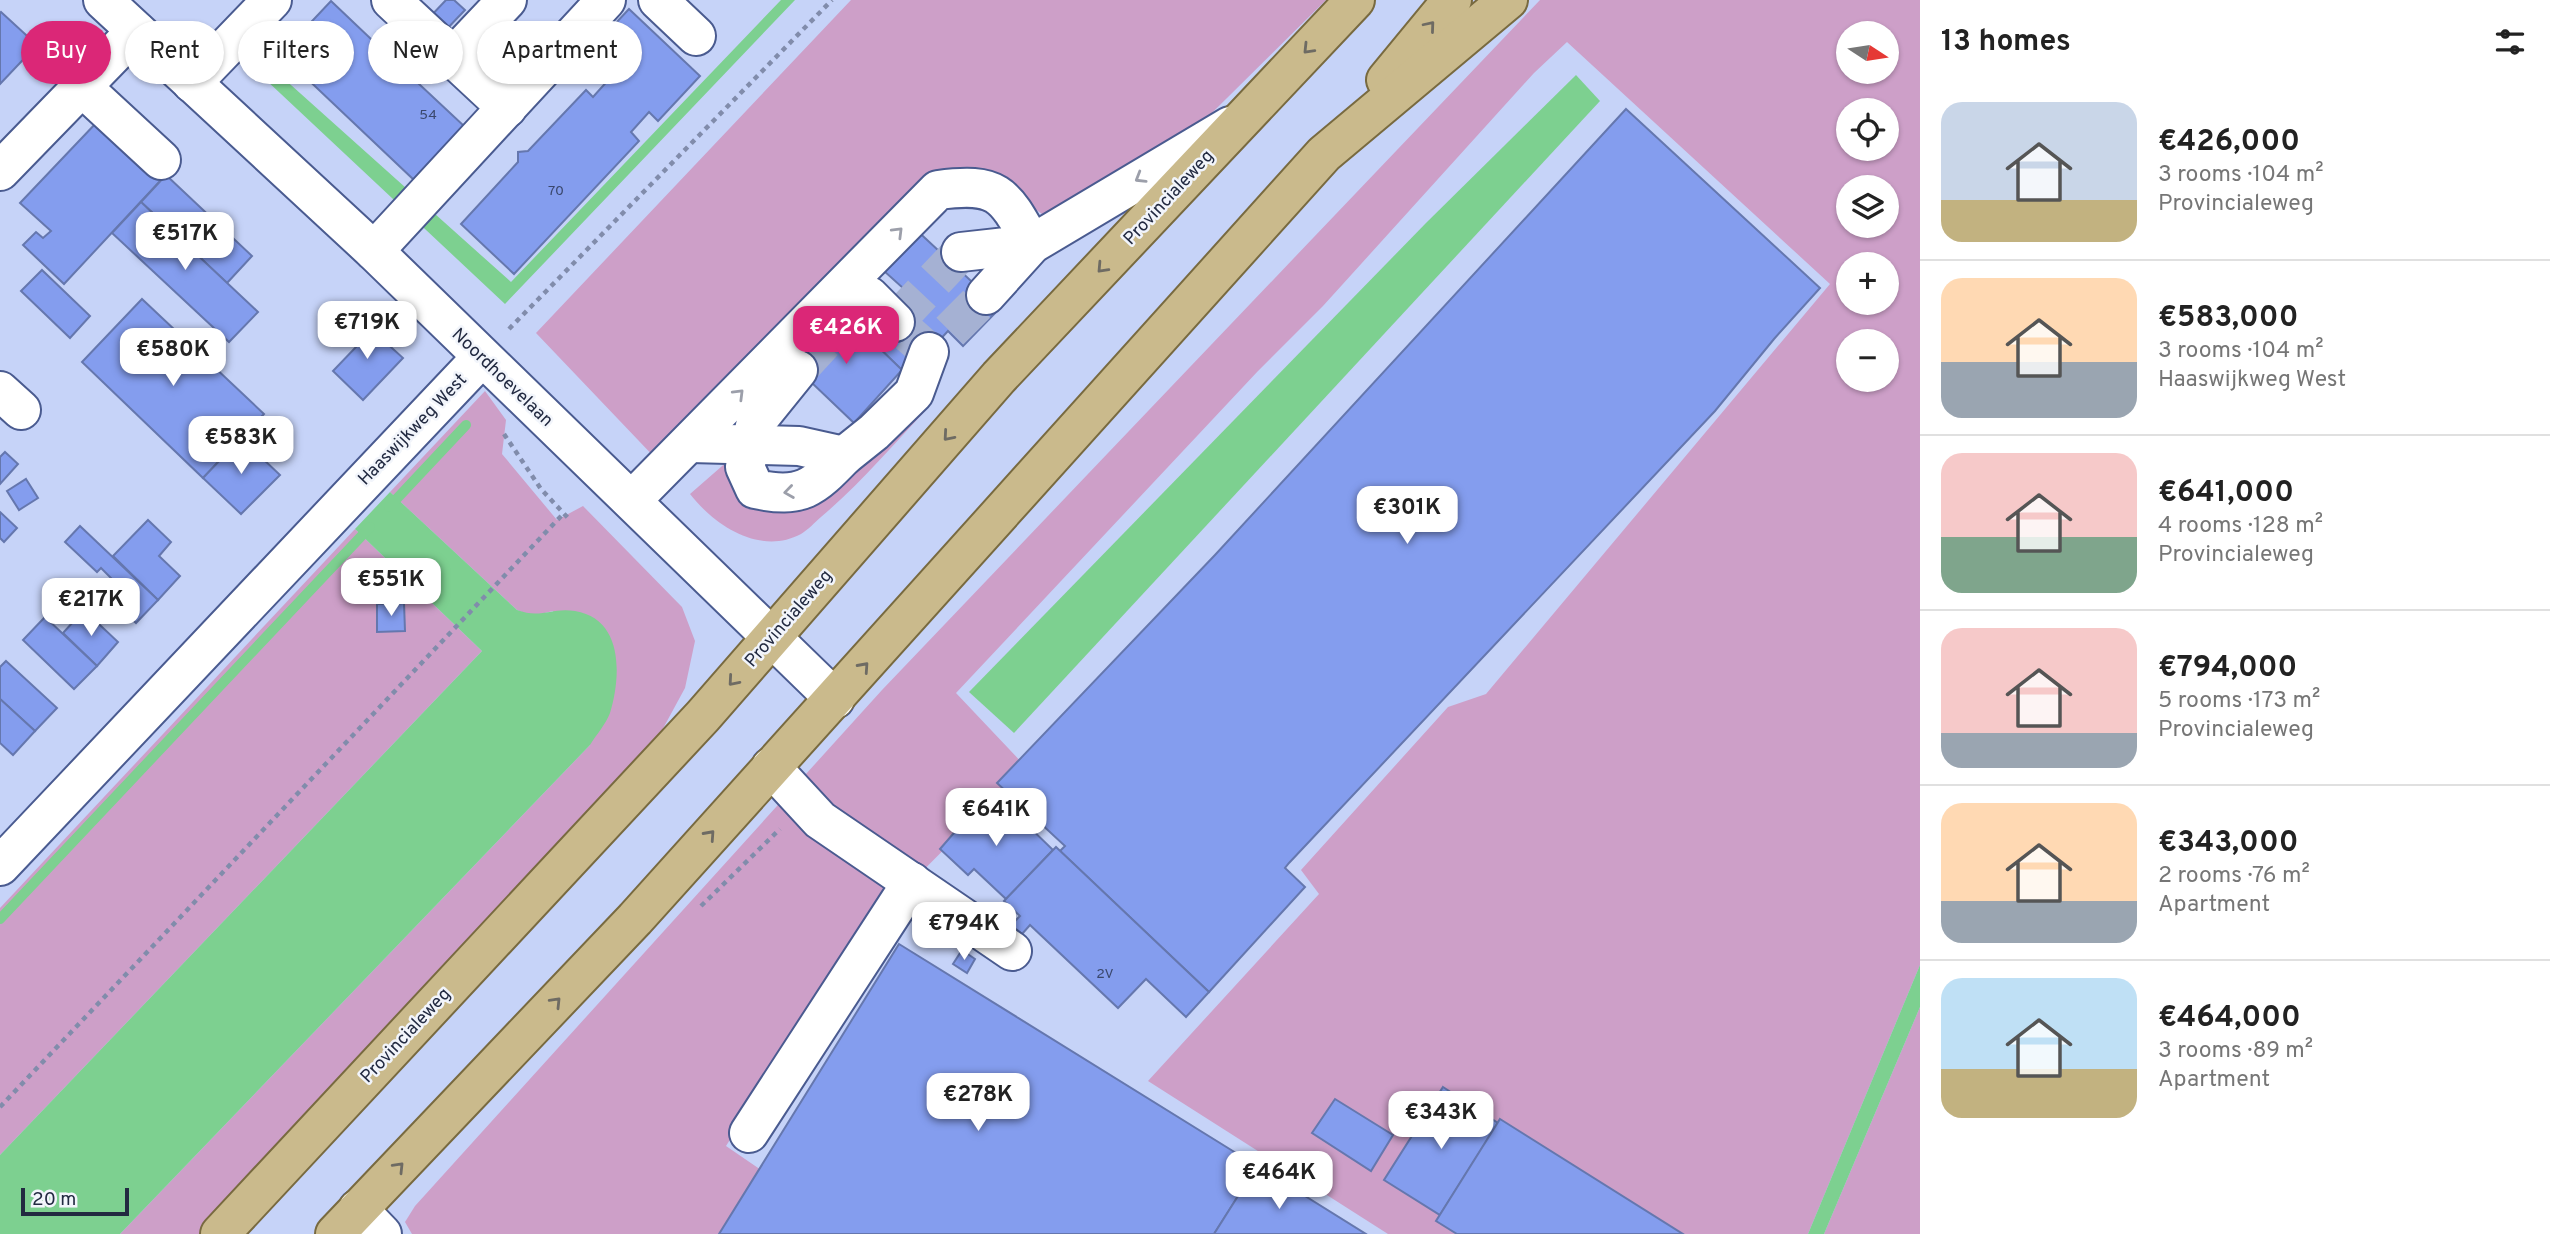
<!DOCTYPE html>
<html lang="en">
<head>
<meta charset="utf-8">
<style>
	:root { --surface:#fff; --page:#f2f2f2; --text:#222; --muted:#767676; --line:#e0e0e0; --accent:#db2777 }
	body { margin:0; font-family:Overpass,sans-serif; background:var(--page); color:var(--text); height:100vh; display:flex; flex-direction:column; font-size:26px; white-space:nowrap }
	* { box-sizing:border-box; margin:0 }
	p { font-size:23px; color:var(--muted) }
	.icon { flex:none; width:38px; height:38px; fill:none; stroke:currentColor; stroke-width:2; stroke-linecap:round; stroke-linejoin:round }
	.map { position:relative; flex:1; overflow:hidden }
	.panel { display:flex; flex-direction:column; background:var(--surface); width:630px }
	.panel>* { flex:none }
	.top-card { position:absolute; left:21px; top:21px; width:665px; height:63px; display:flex; gap:14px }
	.needle { width:46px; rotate:102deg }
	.tools { position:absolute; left:1836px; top:21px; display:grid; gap:14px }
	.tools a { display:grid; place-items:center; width:63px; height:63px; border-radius:50%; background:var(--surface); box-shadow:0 2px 5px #0004; font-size:35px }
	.scale { position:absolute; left:21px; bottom:18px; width:108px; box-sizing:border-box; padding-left:7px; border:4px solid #222a41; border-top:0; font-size:19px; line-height:24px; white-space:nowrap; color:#222a41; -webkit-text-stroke:5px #f2f5fb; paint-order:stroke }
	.price { position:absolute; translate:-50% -60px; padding:0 16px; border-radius:14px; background:#fff; color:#222; font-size:23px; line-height:46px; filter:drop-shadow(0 2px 4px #0008) }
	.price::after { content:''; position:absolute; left:50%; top:42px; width:21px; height:16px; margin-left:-10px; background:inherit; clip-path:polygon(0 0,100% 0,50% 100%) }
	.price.selected { background:var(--accent); color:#fff }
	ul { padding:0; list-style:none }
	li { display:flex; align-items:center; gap:21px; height:175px; padding:0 21px }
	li+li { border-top:2px solid var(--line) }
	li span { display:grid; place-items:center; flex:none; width:196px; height:140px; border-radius:21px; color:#555 }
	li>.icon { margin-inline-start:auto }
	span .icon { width:84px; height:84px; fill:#fffc; stroke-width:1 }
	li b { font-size:30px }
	h2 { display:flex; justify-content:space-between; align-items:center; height:84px; padding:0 21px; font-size:30px }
	.chip { padding:0 24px; border-radius:32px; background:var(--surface); box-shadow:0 2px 5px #0004; font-size:24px; line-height:63px }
	.chip.selected { background:var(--accent); color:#fff }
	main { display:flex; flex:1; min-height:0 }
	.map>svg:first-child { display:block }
	.green { fill:#cd9fc8; fill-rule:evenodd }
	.water { fill:#7dd090 }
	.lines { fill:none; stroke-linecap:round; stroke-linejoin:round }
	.stream { stroke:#7dd090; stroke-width:10 }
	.building { fill:#849dee; stroke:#6577ae; stroke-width:2 }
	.minor-tunnel { stroke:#a5b1d3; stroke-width:38; stroke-dasharray:38 19; stroke-linecap:butt }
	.minor-casing { stroke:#4a5b90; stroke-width:42 }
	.major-casing { stroke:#786a40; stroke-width:42 }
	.path { stroke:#818cab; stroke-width:4.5; stroke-dasharray:5 5; stroke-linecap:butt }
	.minor { stroke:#fff; stroke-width:38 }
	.major { stroke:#caba8c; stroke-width:38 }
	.oneway { stroke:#6e6b63 }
	.oneway2 { stroke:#9c9faa }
	.labels { text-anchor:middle; stroke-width:5; stroke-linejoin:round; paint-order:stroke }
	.number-label { font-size:14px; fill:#3a476c }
	.street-label { font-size:18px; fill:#222a41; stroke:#f2f5fb }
</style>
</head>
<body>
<main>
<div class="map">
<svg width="1920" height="1234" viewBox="0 0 1920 1234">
	<rect width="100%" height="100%" fill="#c6d3f8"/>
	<g class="green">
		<path d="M 851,0 L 1326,0 L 1135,189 L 1046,217 L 1012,192 L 968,174 L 659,462 L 536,333 Z"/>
		<path d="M 1540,0 L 1920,0 L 1920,965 L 1808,1234 L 1388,1234 L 1148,1081 L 1319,894 L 1301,870 L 1448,707 L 1486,694 L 1830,284 L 1567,42 L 1534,73 L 1323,306 L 1258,371 L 956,693 L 1026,767 L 859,935 L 726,1146 L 770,1176 L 730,1234 L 412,1234 L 405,1222 L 415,1206 L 882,690 ZM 1848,33 L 1886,33 L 1886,72 L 1848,72 ZM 1848,110 L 1886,110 L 1886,149 L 1848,149 ZM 1848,187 L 1886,187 L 1886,226 L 1848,226 ZM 1848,264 L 1886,264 L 1886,303 L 1848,303 ZM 1848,341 L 1886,341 L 1886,380 L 1848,380 Z"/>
		<path d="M 485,391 L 506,420 L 502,454 L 557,520 L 583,506 L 682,607 L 695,641 L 685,688 L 660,734 L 199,1234 L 120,1234 L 590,745 L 553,611 L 532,616 L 517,610 L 390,492 Z"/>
		<path d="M 919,401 L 926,410 C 892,446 859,485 821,517 C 815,522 808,530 801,534 C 760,556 714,525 690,494 L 737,453 L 763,504 Z"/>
		<path d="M 355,529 L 482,651 L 0,1155 L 0,908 Z"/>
		<path d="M 1920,1007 L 1920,1234 L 1824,1234 Z"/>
	</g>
	<g class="water">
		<path d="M 781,0 L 795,0 L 505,304 L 265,79 L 272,68 L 511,282 Z"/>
		<path d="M 1576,75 L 1600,101 L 1014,733 L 969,692 L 1426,223 Z"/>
		<path d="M 390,492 L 517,610 C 541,619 552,607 575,611 C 624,619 621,677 610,713 C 606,724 596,735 590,745 L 120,1234 L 0,1234 L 0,1155 L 482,651 L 355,529 Z"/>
		<path d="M 1920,965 L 1920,1007 L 1824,1234 L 1808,1234 Z"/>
	</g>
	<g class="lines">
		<g class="stream">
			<path d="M 389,507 L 466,425"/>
			<path d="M 0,919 L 370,527"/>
		</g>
	</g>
	<g class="building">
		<path d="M 446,0 L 454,0 L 465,10 L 442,34 L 427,20 Z"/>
		<path d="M 331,1 L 392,59 L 403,58 L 403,69 L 464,126 L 414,180 L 281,54 Z"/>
		<path d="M 629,9 L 700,76 L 658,121 L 649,112 L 631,132 L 639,141 L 514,274 L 461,224 L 518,162 L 518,152 L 528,151 L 586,90 L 593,97 L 611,77 L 599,65 L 594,70 L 582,59 Z"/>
		<path d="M 1,12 L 37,45 L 0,84 L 0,13 Z"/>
		<path d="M 1626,109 L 1820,288 L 1774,339 L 1715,411 L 1289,863 L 1285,868 L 1305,887 L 1209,992 L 1060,851 L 1065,846 L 997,783 L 1215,555 Z"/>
		<path d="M 98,121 L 161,180 L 64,284 L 23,245 L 36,232 L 43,238 L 51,231 L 20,203 Z"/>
		<path d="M 166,175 L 252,256 L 227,283 L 141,202 Z"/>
		<path d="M 141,202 L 258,312 L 229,342 L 112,233 Z"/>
		<path d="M 910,224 L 1000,308 L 963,346 L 948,331 L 907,375 L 871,340 L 913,297 L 874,262 Z"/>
		<path d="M 42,270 L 90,316 L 70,338 L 21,291 Z"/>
		<path d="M 142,299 L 264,414 L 203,478 L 82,362 Z"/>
		<path d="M 839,309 L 902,370 L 854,423 L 790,362 Z"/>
		<path d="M 360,319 L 403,358 L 363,400 L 333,371 L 357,346 L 345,334 Z"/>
		<path d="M 241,438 L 280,475 L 241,514 L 203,478 Z"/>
		<path d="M 5,452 L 18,464 L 0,484 L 0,457 Z"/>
		<path d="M 26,479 L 38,498 L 19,510 L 7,491 Z"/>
		<path d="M 0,512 L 17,528 L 4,542 L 0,538 Z"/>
		<path d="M 148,520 L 171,542 L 159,556 L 180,576 L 158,600 L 113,556 Z"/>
		<path d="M 80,526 L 158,600 L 136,623 L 103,592 L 113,580 L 101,568 L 97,572 L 65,542 Z"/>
		<path d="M 404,603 L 405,631 L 377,632 L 377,604 Z"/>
		<path d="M 84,610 L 118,642 L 97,666 L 63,633 Z"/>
		<path d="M 45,617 L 97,666 L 74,689 L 23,640 Z"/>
		<path d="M 6,661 L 57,708 L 35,731 L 0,699 L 0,667 Z"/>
		<path d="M 0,699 L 35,731 L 13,755 L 0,743 Z"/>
		<path d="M 986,796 L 1013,822 L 1019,817 L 1053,850 L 1006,899 L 974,869 L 968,875 L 940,849 Z"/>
		<path d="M 1056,847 L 1209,992 L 1186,1017 L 1146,979 L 1118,1008 L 1030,925 L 1022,934 L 1011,925 L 1020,916 L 1004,901 Z"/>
		<path d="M 899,944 L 1257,1166 L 1214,1234 L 719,1234 Z"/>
		<path d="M 962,950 L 975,959 L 967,973 L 953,964 Z"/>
		<path d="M 1443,1087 L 1498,1123 L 1440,1215 L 1384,1180 Z"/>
		<path d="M 1335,1099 L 1393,1135 L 1371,1171 L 1312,1133 Z"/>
		<path d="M 1500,1119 L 1683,1234 L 1457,1234 L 1436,1221 Z"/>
		<path d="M 1257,1166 L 1366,1234 L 1214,1234 Z"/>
	</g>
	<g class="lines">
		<g class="minor-tunnel">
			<path d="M 961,252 L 895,322 L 929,352 L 986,295"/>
			<path d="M 798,370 L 847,317"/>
		</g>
		<g class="minor-casing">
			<g id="minor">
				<path d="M 103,0 L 374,251 L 835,699"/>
				<path d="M 391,0 L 507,108"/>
				<path d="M 658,0 L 696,36"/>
				<path d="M 453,57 L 507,0"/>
				<path d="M 192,83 L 272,0"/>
				<path d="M 82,87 L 161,160"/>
				<path d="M 0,171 L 136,31"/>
				<path d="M 374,251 L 606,0"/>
				<path d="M 986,295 L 1032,244 L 1230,126"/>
				<path d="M 847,317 L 869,296 L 895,322"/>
				<path d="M 798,370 L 756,422 L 745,467 L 755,489 C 802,499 813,488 844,456"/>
				<path d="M 0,391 L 21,410"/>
				<path d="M 691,443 L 799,446 L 844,456 L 874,432 L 914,393 L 929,352"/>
				<path d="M 633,499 L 938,190 C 999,182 1004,194 1032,244 L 961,252"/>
				<path d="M 771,767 L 820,820 L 1012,951"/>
				<path d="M 0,866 L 482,357"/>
				<path d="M 749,1133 L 912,882"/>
				<path d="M 358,1209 L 382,1234"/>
			</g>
		</g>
		<g class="major-casing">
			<g id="major">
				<path d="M 1386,80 L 1452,0"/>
				<path d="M 220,1234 L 703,716 L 999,377 L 1355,0"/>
				<path d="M 335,1234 L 635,919 L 1324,154 L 1508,0"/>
			</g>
		</g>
		<g class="path">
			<path d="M 509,329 L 832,0"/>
			<path d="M 504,434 L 541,489 L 568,518"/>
			<path d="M 701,906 L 780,829"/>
			<path d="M 0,1107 L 564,513"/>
		</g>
		<use href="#minor" class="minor"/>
		<use href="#major" class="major"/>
	</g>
	<defs><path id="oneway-chevron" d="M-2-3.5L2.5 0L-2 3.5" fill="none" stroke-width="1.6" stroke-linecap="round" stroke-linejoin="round" transform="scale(1.75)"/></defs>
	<g class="oneway">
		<use href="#oneway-chevron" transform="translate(1430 26) rotate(-50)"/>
		<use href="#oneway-chevron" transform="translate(1308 49) rotate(134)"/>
		<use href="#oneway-chevron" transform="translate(1102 268) rotate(133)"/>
		<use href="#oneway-chevron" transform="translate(948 436) rotate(131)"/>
		<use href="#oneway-chevron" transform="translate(864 667) rotate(-48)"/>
		<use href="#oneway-chevron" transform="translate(733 681) rotate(131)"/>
		<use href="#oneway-chevron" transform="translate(710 835) rotate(-48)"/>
		<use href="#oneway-chevron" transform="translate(556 1002) rotate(-46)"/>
		<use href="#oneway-chevron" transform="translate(399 1167) rotate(-46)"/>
	</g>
	<g class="oneway2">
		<use href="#oneway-chevron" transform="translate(1140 178) rotate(149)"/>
		<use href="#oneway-chevron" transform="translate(898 232) rotate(-45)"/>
		<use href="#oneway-chevron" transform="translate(739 394) rotate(-45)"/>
		<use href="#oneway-chevron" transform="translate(789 492) rotate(172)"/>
	</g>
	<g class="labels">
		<g class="number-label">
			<text x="428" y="119">54</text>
			<text x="556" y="195">70</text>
			<text x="1105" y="978">2V</text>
		</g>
		<g class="street-label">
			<text transform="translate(1168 197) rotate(-47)" y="6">Provincialeweg</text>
			<text transform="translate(503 377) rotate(44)" y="6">Noordhoevelaan</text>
			<text transform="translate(412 429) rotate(-46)" y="6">Haaswijkweg West</text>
			<text transform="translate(788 618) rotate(-49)" y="6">Provincialeweg</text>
			<text transform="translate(405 1035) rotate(-47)" y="6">Provincialeweg</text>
		</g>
	</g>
</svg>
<div class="tools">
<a><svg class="needle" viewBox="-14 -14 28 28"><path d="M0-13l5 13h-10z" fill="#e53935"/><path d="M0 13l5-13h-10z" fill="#767676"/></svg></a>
<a><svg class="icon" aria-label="locate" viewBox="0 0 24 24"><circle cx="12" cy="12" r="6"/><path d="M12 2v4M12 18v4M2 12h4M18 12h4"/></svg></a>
<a><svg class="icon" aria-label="layers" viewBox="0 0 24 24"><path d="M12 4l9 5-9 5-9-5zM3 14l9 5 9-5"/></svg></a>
<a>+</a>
<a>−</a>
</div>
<div class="scale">20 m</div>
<b class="price" style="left:185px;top:272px">€517K</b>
<b class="price" style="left:367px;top:361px">€719K</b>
<b class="price selected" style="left:846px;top:366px">€426K</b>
<b class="price" style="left:173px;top:388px">€580K</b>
<b class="price" style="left:241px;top:476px">€583K</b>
<b class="price" style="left:1407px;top:546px">€301K</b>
<b class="price" style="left:391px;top:618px">€551K</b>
<b class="price" style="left:91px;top:638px">€217K</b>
<b class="price" style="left:996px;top:848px">€641K</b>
<b class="price" style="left:964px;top:962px">€794K</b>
<b class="price" style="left:978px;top:1133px">€278K</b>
<b class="price" style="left:1441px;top:1151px">€343K</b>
<b class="price" style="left:1279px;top:1211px">€464K</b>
<div class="top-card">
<a class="chip selected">Buy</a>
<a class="chip">Rent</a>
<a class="chip">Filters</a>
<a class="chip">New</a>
<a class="chip">Apartment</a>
</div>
</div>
<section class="panel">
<h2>13 homes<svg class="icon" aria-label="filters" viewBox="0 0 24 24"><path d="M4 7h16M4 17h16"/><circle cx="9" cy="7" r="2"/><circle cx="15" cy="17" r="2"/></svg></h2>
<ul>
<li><span style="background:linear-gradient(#c9d6e8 70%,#c2b280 0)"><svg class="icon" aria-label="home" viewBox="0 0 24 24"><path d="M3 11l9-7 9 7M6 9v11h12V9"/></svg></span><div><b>€426,000</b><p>3 rooms · 104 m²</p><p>Provincialeweg</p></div></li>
<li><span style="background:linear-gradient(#ffd9b3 60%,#9aa5b1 0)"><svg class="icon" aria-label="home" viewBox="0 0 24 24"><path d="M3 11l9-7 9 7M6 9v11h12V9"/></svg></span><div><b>€583,000</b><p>3 rooms · 104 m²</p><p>Haaswijkweg West</p></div></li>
<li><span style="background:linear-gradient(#f6c9c9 60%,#7fa58c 0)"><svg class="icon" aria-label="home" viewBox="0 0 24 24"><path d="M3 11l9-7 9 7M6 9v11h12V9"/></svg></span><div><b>€641,000</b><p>4 rooms · 128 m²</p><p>Provincialeweg</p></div></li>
<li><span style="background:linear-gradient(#f6c9c9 75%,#9aa5b1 0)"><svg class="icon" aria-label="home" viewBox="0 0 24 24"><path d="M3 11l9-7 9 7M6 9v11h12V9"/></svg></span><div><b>€794,000</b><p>5 rooms · 173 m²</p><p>Provincialeweg</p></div></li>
<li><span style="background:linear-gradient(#ffd9b3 70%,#9aa5b1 0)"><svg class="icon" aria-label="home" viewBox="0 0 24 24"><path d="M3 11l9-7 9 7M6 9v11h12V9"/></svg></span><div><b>€343,000</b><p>2 rooms · 76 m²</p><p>Apartment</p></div></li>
<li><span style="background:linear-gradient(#bfe0f5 65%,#c2b280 0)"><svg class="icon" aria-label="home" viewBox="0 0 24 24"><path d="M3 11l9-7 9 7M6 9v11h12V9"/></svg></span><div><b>€464,000</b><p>3 rooms · 89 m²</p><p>Apartment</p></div></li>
</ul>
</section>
</main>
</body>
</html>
